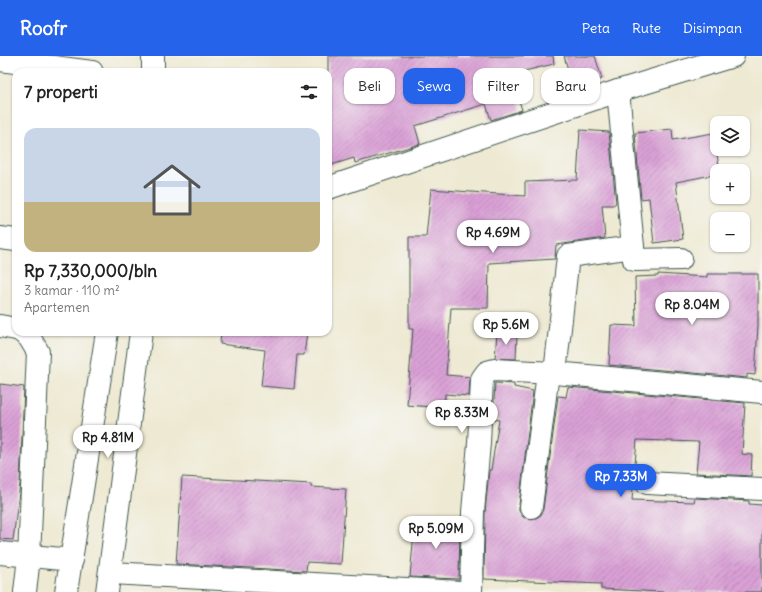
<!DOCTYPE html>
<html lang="id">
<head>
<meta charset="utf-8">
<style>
	:root { --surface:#fff; --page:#f2f2f2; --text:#222; --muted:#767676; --line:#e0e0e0; --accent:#2563eb }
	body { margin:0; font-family:Delius,sans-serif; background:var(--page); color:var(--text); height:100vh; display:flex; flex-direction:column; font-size:15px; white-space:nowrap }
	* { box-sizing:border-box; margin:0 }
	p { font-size:13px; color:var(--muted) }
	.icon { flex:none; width:22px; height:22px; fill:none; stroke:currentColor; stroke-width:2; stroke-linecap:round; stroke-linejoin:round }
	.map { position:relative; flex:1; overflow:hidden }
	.sheet { position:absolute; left:12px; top:12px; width:320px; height:268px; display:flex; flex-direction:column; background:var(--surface); border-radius:12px; box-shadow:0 1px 3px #0004 }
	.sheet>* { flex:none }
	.guide { position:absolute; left:344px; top:12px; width:358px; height:36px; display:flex; gap:8px }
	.buttons { position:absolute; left:710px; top:60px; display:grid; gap:8px }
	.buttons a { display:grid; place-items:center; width:40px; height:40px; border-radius:8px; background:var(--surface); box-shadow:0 1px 3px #0004; font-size:20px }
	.price { position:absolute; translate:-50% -34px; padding:0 9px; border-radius:14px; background:#fff; color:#222; font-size:13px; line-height:26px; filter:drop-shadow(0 1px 2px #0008) }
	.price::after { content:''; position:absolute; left:50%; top:24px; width:12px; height:9px; margin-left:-6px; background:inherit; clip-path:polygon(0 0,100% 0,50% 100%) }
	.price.selected { background:var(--accent); color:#fff }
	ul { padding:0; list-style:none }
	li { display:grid; align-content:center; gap:8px; height:212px; padding:0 12px }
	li+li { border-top:1px solid var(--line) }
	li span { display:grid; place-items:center; height:124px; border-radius:12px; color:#555 }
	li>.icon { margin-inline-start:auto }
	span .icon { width:72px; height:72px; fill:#fffc; stroke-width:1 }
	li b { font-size:17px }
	h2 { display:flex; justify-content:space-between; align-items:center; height:48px; padding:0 12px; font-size:17px }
	.chip { padding:0 14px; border-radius:12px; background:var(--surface); box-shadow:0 1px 3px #0004; font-size:14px; line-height:36px }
	.chip.selected { background:var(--accent); color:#fff }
	header { display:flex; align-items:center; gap:24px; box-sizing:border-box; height:56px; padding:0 20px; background:var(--accent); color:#fff }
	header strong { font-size:19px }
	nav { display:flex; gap:22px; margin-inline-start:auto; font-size:14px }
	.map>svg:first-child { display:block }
	.building { fill:url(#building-hatch) }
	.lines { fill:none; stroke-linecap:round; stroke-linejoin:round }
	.minor-casing { stroke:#3e574c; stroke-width:24 }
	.major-casing { stroke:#3e574c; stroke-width:24 }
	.minor { stroke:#fff; stroke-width:22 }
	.major { stroke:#fff; stroke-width:22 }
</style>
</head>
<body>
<header>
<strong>Roofr</strong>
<nav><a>Peta</a><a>Rute</a><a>Disimpan</a></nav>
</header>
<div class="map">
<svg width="762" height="536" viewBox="0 0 762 536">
	<defs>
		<pattern id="building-hatch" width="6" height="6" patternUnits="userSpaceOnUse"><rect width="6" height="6" fill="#daa0d6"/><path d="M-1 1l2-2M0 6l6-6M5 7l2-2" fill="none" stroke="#b084ae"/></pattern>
	</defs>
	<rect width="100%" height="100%" fill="#f6f6f2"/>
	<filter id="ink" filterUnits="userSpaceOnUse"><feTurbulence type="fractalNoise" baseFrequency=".025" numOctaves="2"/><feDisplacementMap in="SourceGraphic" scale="8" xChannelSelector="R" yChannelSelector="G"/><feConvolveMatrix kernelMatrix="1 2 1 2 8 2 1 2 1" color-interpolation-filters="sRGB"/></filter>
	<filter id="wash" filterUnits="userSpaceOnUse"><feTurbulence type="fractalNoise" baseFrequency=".012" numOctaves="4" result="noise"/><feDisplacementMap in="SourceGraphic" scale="16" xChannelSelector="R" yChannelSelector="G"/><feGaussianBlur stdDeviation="0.9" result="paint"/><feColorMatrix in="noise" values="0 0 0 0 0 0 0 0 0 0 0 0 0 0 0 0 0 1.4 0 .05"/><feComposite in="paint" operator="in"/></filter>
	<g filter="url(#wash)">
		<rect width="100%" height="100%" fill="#eee9d2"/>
		<g id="blocks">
			<g class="building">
				<path d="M 328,0 L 553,0 L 554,8 L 511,18 L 522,54 L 491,64 L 486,48 L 415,70 L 420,88 L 355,107 L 354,102 L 328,110 Z"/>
				<path d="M 564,0 L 595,0 L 602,23 L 573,31 Z"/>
				<path d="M 672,73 L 673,84 L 713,77 L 720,115 L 717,115 L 717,118 L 676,126 L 683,183 L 654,187 L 649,142 L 641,143 L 635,77 Z"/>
				<path d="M 580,74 L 609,76 L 616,147 L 613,149 L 602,149 L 605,182 L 556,189 L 555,203 L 489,207 L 488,252 L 451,252 L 446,319 L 470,321 L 469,340 L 445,338 L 444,352 L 407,349 L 413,273 L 409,273 L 409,181 L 426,181 L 431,133 L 525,140 L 525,126 L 577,124 Z"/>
				<path d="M 658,218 L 707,221 L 707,218 L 758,218 L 758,269 L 755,319 L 747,318 L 747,322 L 609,309 L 611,269 L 636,270 L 635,221 L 658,220 Z"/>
				<path d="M 221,276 L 307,276 L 304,299 L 297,299 L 294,333 L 261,330 L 265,294 L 220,288 Z"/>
				<path d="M 497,277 L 517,279 L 516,303 L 495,302 Z"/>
				<path d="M 495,327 L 514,328 L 514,331 L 533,335 L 519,449 L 519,455 L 523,461 L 530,463 L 536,462 L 541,459 L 543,453 L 558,340 L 566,341 L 568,331 L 745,347 L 742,398 L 752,399 L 751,420 L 696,417 L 699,386 L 637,384 L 632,444 L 694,446 L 695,442 L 749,445 L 749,448 L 762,449 L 762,536 L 663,536 L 601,533 L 601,528 L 484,523 L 485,457 L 489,414 L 491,414 L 499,364 L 493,363 Z"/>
				<path d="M 0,328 L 24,331 L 20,428 L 13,484 L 0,483 Z"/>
				<path d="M 182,421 L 311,428 L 311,431 L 346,433 L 341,508 L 307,506 L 306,515 L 176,508 Z"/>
				<path d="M 415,464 L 460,468 L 459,523 L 410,521 Z"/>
			</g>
		</g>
	</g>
	<g filter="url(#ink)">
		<use href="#blocks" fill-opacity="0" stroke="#3e574c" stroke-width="1"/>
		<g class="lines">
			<g class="minor-casing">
				<g id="minor">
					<path d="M 0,4 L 92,16"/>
					<path d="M 618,35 L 633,191 L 568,200 L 555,317 L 762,336"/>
					<path d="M 328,132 L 618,35 L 733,0"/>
					<path d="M 0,182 L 16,184"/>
					<path d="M 633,191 L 634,204 L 681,203"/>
					<path d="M 0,270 L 16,273"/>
					<path d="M 22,276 L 29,281 L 38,296 L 29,501 L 25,536"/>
					<path d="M 647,427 L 762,433"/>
					<path d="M 531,451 L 548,317"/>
					<path d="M 0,497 L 72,504"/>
					<path d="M 111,517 L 461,536"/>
					<path d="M 471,536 L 473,456 L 479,387 L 482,323 L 487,316 L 494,314 L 555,317"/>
				</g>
			</g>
			<g class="major-casing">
				<g id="major">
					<path d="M 153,16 L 153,0"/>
					<path d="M 66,536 L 107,276"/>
					<path d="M 107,536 L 141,276"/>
				</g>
			</g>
			<use href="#minor" class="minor"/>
			<use href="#major" class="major"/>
		</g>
	</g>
</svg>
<div class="buttons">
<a><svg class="icon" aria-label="layers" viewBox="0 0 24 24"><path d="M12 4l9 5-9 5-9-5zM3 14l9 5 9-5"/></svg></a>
<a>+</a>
<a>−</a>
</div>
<b class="price" style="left:493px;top:198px">Rp 4.69M</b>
<b class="price" style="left:692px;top:270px">Rp 8.04M</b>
<b class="price" style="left:506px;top:290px">Rp 5.6M</b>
<b class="price" style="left:462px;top:378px">Rp 8.33M</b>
<b class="price" style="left:108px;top:403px">Rp 4.81M</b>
<b class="price selected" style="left:621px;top:442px">Rp 7.33M</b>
<b class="price" style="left:436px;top:494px">Rp 5.09M</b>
<div class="guide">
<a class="chip">Beli</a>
<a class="chip selected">Sewa</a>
<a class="chip">Filter</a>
<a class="chip">Baru</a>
</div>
<section class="sheet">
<h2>7 properti<svg class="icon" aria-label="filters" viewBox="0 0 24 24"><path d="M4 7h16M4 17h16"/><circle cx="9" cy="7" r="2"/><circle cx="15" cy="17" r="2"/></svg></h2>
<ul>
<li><span style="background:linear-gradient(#c9d6e8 60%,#c2b280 0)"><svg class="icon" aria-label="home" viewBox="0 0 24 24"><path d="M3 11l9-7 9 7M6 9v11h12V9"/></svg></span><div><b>Rp 7,330,000/bln</b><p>3 kamar · 110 m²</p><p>Apartemen</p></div></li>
</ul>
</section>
</div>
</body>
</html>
